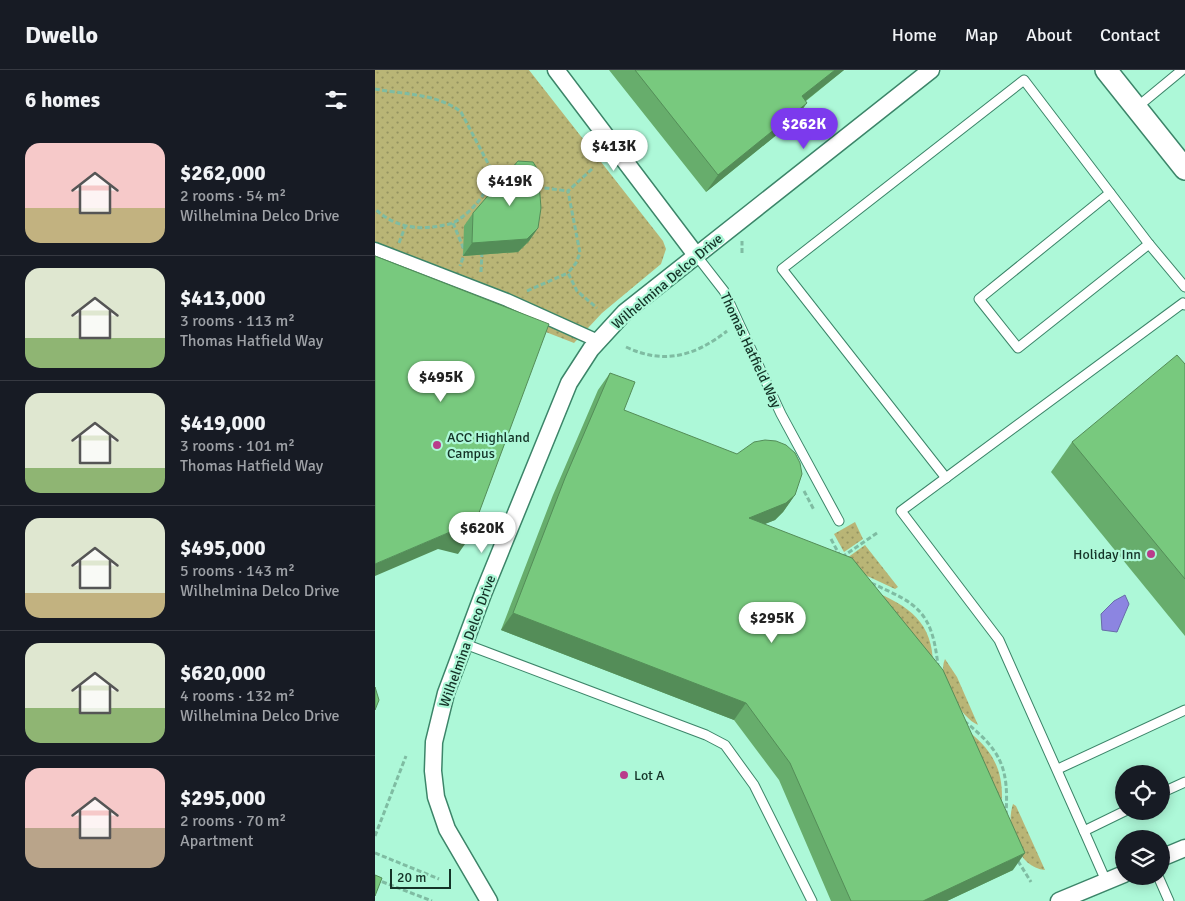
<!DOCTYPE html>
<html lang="en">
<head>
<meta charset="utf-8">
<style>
	:root { --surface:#171b24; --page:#242831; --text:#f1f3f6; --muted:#9ea1a6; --line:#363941; --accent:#7c3aed }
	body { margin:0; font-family:Signika,sans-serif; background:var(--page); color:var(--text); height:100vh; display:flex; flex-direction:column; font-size:19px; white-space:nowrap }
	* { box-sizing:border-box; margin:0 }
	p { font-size:16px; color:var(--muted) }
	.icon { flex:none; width:28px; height:28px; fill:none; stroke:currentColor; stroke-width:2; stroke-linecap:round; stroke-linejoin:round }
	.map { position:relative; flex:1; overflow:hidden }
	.details { display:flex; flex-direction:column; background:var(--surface); width:375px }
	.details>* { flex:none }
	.controls { position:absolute; left:740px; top:695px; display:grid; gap:10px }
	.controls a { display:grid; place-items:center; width:55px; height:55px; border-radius:50%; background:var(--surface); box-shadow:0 2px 12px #0003; font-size:25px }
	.scale { position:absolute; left:15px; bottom:12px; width:61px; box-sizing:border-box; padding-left:5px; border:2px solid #143327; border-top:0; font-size:14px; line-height:18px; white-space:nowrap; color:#143327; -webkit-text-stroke:4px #adf8d8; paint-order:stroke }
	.price { position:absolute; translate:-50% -42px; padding:0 11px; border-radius:18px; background:#fff; color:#222; font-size:16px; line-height:32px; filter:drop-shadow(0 1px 2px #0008) }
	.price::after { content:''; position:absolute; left:50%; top:30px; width:15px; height:11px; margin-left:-8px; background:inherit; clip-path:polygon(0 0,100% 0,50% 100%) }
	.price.on { background:var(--accent); color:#fff }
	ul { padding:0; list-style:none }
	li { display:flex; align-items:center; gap:15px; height:125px; padding:0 25px }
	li+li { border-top:1px solid var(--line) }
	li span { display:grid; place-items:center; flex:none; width:140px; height:100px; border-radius:15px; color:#555 }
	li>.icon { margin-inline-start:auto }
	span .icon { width:60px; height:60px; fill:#fffc; stroke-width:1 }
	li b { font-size:21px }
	h2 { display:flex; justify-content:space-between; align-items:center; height:60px; padding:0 25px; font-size:21px }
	header { display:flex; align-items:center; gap:30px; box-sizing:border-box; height:70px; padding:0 25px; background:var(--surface); border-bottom:1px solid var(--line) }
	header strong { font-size:24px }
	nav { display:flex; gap:28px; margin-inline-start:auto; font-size:18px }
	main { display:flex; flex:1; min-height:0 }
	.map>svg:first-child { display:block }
	.grass { fill:url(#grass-dots) }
	.water { fill:#8c85e1; stroke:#686ca9 }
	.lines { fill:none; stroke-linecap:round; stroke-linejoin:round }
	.service-casing { stroke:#3c8569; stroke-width:11 }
	.pedestrian-casing { stroke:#3c8569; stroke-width:15 }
	.minor-casing { stroke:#3c8569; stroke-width:19 }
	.tertiary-casing { stroke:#3c8569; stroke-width:24 }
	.path { stroke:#7fbca2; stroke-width:3; stroke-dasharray:5 2.5; stroke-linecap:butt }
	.service { stroke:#fff; stroke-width:9 }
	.pedestrian { stroke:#fff; stroke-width:12 }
	.minor { stroke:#fff; stroke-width:16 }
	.tertiary { stroke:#fff; stroke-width:21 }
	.wall { fill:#67ad6c }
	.shaded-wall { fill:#548d58 }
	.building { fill:#78c97e; stroke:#548d58 }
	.poi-dot { fill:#b93c8b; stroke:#adf8d8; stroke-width:2 }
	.labels { text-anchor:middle; stroke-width:4.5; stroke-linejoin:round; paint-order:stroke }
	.street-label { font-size:14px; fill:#143327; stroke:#adf8d8 }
	.poi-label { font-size:14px; fill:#143327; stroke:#adf8d8; text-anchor:start }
</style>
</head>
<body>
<header>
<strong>Dwello</strong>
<nav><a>Home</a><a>Map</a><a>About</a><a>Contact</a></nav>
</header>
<main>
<section class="details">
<h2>6 homes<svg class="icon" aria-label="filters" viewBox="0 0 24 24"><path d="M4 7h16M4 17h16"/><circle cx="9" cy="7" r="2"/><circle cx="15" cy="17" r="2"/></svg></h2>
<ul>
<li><span style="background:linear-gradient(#f6c9c9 65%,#c2b280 0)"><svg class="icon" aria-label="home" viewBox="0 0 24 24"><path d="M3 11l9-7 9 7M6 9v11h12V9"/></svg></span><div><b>$262,000</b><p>2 rooms · 54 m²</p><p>Wilhelmina Delco Drive</p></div></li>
<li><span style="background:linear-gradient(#dfe7d0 70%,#8fb573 0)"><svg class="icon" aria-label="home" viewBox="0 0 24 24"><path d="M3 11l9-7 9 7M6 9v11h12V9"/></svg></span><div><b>$413,000</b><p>3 rooms · 113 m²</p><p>Thomas Hatfield Way</p></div></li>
<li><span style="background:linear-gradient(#dfe7d0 75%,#8fb573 0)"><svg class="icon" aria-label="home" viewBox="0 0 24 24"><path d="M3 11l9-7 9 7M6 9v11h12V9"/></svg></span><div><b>$419,000</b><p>3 rooms · 101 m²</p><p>Thomas Hatfield Way</p></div></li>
<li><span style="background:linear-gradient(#dfe7d0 75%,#c2b280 0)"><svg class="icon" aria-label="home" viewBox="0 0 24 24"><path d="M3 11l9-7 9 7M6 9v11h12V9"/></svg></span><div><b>$495,000</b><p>5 rooms · 143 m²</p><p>Wilhelmina Delco Drive</p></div></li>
<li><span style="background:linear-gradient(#dfe7d0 65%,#8fb573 0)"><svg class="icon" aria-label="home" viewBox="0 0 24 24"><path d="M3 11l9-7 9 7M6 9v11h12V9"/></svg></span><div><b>$620,000</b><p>4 rooms · 132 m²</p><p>Wilhelmina Delco Drive</p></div></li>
<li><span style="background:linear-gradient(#f6c9c9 60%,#b9a48a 0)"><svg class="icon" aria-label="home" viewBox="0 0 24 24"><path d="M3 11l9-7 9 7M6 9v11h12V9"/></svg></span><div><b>$295,000</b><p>2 rooms · 70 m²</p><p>Apartment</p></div></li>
</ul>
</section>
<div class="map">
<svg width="810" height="831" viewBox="0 0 810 831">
	<defs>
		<pattern id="grass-dots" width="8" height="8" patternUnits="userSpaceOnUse" patternTransform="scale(1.25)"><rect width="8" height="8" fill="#b9b576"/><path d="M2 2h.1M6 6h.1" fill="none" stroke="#959461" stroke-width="1.8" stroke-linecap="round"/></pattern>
	</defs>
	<rect width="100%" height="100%" fill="#adf8d8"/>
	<g class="grass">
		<path d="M 0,0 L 154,0 L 288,171 L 291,179 L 286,194 L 227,243 L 199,273 L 0,195 Z"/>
		<path d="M 480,452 L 488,469 L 469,482 L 459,464 Z"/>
		<path d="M 490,475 L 523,517 L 520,519 L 488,504 L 472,488 Z"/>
		<path d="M 496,520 C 534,536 558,552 558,596 Z"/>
		<path d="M 570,589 L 582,607 L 603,655 C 586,648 561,607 570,589 Z"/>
		<path d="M 593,661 C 622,684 630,706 626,742 Z"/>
		<path d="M 638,734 L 641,736 L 670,800 C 642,798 630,757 638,734 Z"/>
	</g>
	<path class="water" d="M 750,525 L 754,534 L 742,562 L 727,560 L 726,544 L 739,531 Z"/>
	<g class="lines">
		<g class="service-casing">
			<g id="service">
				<path d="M 761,38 L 807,0"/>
				<path d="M 735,123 L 604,229 L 643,278 L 774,174"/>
				<path d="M 321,185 L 349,221 L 406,344 L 464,451"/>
				<path d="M 571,408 L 407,199 L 649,10 L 774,174 L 810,217"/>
				<path d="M 90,574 L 331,665 L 350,675 L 379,715 L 437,831"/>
				<path d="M 683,699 L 810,640"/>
				<path d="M 786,723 L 810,712"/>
				<path d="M 750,741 L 709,761 L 624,570 L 526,441 L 808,233 L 810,235"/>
				<path d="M 709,761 L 731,811"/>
				<path d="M 783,806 L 794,831"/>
			</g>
		</g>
		<g class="pedestrian-casing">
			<path id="pedestrian" d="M 0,179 L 132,230 L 223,271"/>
		</g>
		<g class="minor-casing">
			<g id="minor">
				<path d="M 181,0 L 321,185"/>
				<path d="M 786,788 L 810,778"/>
				<path d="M 114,831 L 72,759 L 61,727 L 58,701 L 59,672 L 71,623 L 108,524 L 194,313 L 216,279 L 250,242 L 556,0"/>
				<path d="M 684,831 L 749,804"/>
			</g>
		</g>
		<g class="tertiary-casing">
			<path id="tertiary" d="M 731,0 L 810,99"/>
		</g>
		<g class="path">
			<path d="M 0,19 C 27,24 64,24 86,42 L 117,101 C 115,122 96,143 78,153 C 49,161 23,160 0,139"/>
			<path d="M 217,99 L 193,121 L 205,183 L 201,193 L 193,203 L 202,221 L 222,238"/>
			<path d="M 116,110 L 128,112"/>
			<path d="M 162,117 L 193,121"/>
			<path d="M 78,153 L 90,182 L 85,196"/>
			<path d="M 24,173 L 30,157"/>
			<path d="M 367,183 L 367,171"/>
			<path d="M 106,202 L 107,181"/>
			<path d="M 152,221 L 193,203"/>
			<path d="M 251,277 C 289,295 320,286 352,261"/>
			<path d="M 429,421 L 439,440"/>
			<path d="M 456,469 L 465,486"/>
			<path d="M 467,487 L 502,463"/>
			<path d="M 496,513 C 543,534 557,541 563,596"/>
			<path d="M 589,651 C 626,680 634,698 631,744"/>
			<path d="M 0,766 L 31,686"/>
			<path d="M 0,783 L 64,809"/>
			<path d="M 643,791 L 656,812"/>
			<path d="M 0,809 L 57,831"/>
		</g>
		<use href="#service" class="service"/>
		<use href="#pedestrian" class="pedestrian"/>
		<use href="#minor" class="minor"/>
		<use href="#tertiary" class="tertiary"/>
	</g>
	<g class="wall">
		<path d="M 234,0 L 469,0 L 431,31 L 420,50 L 331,122 Z"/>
		<path d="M 98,143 L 163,158 L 154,171 L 143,182 L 88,186 L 89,156 Z"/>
		<path d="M 810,294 L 810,566 L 676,402 L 697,372 Z"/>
		<path d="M 235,303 L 249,340 L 420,425 L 408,442 L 400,450 L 389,454 L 638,800 L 572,831 L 456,831 L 404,710 L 359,650 L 126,560 L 178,425 L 223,320 Z"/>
	</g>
	<g class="shaded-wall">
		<path d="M 460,0 L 469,0 L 415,43 L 427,26 Z"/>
		<path d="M 432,33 L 420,50 L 331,122 L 343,105 Z"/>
		<path d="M 163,158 L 154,171 L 143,182 L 88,186 L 97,173 Z"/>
		<path d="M 420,425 L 408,442 L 400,450 L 362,465 L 374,448 Z"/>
		<path d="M 75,462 L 95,467 L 83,484 L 63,479 L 0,506 L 0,494 Z"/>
		<path d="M 138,543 L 371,633 L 359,650 L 126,560 Z"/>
		<path d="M 650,783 L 638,800 L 572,831 L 548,831 Z"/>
	</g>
	<g class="building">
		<path d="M 260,0 L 460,0 L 427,26 L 432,33 L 343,105 Z"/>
		<path d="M 143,91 L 158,92 L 163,100 L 166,138 L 163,158 L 152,169 L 97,173 L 98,143 Z"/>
		<path d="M 0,186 L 174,254 L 95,467 L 75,462 L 0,494 Z"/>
		<path d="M 802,285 L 810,294 L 810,509 L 697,372 Z"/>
		<path d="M 235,303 L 260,312 L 249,340 L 362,384 L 379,372 L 390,370 L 401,371 L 411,375 L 420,383 L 425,393 L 427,404 L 420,425 L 411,433 L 374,448 L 477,488 L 568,600 L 650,783 L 548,831 L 476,831 L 415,693 L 371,633 L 138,543 L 190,408 Z"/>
		<path d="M 0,617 L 4,630 L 0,640 Z"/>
		<path d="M 0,805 L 7,808 L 0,826 Z"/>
	</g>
	<g class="poi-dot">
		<circle cx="62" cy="375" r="5"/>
		<circle cx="776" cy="484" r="5"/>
		<circle cx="249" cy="705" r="5"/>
	</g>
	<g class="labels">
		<g class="street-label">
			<text transform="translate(292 211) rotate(-40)" y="5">Wilhelmina Delco Drive</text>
			<text transform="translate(376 280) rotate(65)" y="5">Thomas Hatfield Way</text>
			<text transform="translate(92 571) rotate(-70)" y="5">Wilhelmina Delco Drive</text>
		</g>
		<g class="poi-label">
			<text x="72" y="372">ACC Highland<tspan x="72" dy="16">Campus</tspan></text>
			<text x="766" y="489" text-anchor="end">Holiday Inn</text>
			<text x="259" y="710">Lot A</text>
		</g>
	</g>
</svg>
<div class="controls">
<a><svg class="icon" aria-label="locate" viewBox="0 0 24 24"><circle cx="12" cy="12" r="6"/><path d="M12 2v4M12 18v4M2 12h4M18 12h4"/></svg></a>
<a><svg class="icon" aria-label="layers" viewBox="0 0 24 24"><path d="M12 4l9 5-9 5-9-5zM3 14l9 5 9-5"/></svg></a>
</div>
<div class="scale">20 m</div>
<b class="price on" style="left:429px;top:80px">$262K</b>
<b class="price" style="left:239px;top:102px">$413K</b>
<b class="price" style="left:135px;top:137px">$419K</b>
<b class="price" style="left:66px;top:333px">$495K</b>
<b class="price" style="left:107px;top:484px">$620K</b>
<b class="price" style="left:397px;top:574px">$295K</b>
</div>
</main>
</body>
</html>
